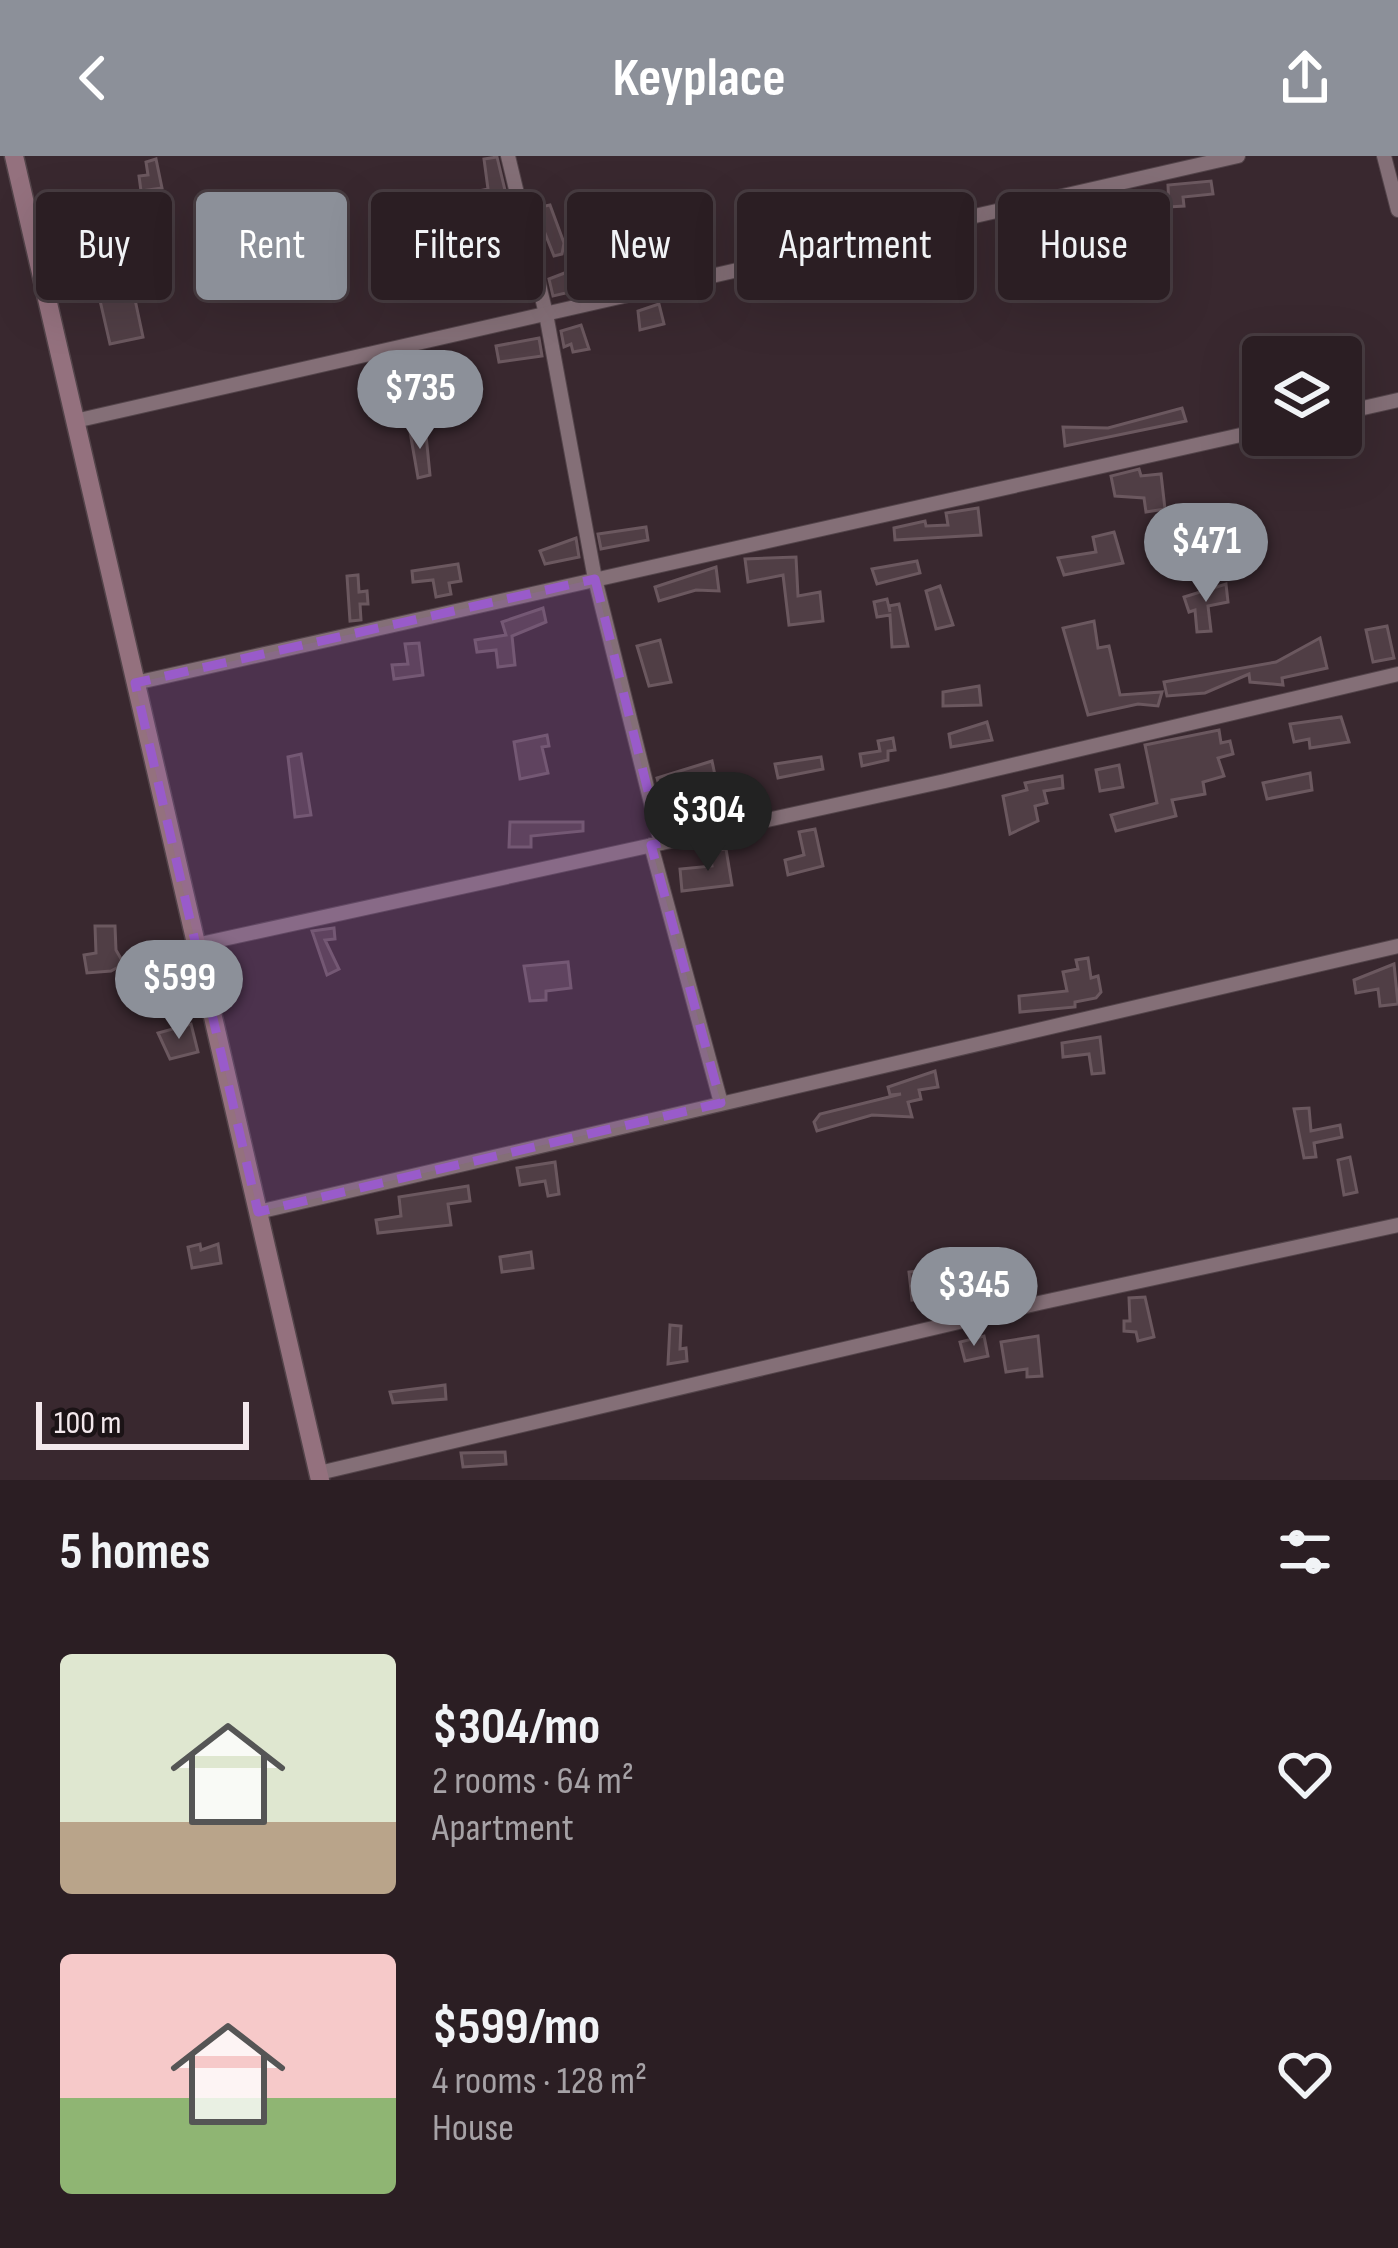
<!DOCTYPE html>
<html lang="en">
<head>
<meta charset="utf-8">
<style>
	:root { --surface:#2b1e23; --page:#372b30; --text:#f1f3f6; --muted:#a6a2a6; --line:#473c41; --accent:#8c9099 }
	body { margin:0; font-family:"Sofia Sans Condensed",sans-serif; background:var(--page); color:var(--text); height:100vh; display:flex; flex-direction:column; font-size:45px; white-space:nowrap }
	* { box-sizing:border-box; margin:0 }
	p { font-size:39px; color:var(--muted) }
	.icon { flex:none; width:66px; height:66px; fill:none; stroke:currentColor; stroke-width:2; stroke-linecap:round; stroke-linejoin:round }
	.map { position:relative; height:1324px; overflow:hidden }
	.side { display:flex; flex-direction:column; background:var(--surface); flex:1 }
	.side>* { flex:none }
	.guide { position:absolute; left:36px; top:36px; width:1326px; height:108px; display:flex; gap:24px }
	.buttons { position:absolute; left:1242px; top:180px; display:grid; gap:24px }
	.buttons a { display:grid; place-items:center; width:120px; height:120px; border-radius:12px; background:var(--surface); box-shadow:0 12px 48px #0002,0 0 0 3px var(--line); font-size:60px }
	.scale { position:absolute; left:36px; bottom:30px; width:213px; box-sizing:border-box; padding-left:12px; border:6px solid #f3e8ec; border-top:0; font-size:33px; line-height:42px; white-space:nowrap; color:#f3e8ec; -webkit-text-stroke:9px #1b1316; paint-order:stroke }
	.price { position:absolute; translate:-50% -102px; padding:0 27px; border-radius:42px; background:var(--accent); color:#fff; font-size:39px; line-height:78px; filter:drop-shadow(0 3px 6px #0008) }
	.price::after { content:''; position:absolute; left:50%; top:72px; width:36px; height:27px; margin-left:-18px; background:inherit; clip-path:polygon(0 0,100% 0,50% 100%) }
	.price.active { background:#222; color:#fff }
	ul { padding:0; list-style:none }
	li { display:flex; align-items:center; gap:36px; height:300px; padding:0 60px }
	li span { display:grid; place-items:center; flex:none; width:336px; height:240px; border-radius:12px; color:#555 }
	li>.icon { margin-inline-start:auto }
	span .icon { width:144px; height:144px; fill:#fffc; stroke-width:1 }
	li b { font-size:51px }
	h2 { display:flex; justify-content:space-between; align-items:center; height:144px; padding:0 60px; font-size:51px }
	.chip { padding:0 42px; border-radius:12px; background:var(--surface); box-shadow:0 12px 48px #0002,0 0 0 3px var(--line); font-size:42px; line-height:108px }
	.chip.active { background:var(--accent); color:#fff }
	header { display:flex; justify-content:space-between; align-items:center; height:156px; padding:0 60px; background:var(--accent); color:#fff; font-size:54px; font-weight:700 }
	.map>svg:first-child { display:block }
	.building { fill:#503e45; stroke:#6b585f; stroke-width:3 }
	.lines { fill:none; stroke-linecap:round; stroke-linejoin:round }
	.street-casing { stroke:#53444a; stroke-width:16 }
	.secondary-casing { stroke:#53444a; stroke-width:21 }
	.street { stroke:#846f77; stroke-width:14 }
	.secondary { stroke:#94717e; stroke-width:18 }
	.marked { fill:#995bca; fill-opacity:0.2; stroke:#995bca; stroke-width:9; stroke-dasharray:24 15; stroke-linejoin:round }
</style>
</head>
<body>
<header><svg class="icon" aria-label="back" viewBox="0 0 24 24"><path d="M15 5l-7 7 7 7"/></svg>Keyplace<svg class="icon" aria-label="share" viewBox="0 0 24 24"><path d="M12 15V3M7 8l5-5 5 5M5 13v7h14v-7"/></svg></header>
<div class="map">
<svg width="1398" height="1324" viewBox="0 0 1398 1324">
	<rect width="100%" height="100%" fill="#39282f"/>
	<g class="building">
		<path d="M 497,1 L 510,55 L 502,56 L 522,112 L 515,115 L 482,48 L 413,65 L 411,50 L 488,33 L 484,3 Z"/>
		<path d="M 156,3 L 162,32 L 141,35 L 139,20 L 148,19 L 146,6 Z"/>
		<path d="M 1211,25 L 1213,38 L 1183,41 L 1184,50 L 1169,51 L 1168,29 Z"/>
		<path d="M 818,36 L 821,63 L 845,61 L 846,72 L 814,75 L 815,82 L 800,84 L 795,39 Z"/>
		<path d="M 339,46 L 342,93 L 329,94 L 324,48 Z"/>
		<path d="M 550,49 L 564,87 L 562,98 L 554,100 L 535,52 Z"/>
		<path d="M 667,60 L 668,76 L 697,66 L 702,80 L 673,90 L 674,100 L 652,103 L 651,97 L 621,101 L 619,86 L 652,80 L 651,61 Z"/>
		<path d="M 608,100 L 611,115 L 580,121 L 583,133 L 553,140 L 549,123 L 575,113 L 573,107 Z"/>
		<path d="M 130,120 L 143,181 L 110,188 L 96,127 Z"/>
		<path d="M 659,148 L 664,168 L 640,174 L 638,155 Z"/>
		<path d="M 581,169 L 589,193 L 573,196 L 571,188 L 564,191 L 561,175 Z"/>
		<path d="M 539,182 L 542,200 L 499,206 L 496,190 Z"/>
		<path d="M 1182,252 L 1186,265 L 1065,290 L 1063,271 L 1108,272 Z"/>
		<path d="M 417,268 L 420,280 L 426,279 L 430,319 L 418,322 L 409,270 Z"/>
		<path d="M 1139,313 L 1141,320 L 1161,318 L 1165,353 L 1146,356 L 1144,342 L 1115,340 L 1111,320 Z"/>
		<path d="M 978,352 L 981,379 L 895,384 L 894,372 L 925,365 L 926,370 L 948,369 L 946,357 Z"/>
		<path d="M 646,371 L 648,384 L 601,393 L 598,378 Z"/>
		<path d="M 1114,376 L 1123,407 L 1064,419 L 1058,402 L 1096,396 L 1093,381 Z"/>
		<path d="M 576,382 L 579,401 L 545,408 L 540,395 Z"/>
		<path d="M 796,401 L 798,440 L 820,436 L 823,465 L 789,469 L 783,419 L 748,426 L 745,403 Z"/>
		<path d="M 917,405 L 920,417 L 877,428 L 872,413 Z"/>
		<path d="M 458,408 L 461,425 L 449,427 L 451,438 L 436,441 L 433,424 L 413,426 L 412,415 Z"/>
		<path d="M 716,411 L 719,435 L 696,434 L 659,445 L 655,431 Z"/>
		<path d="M 358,419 L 359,436 L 367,435 L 368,448 L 360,448 L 361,464 L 350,465 L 347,420 Z"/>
		<path d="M 1226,428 L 1228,446 L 1208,450 L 1211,475 L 1197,476 L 1195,454 L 1189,456 L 1184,441 Z"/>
		<path d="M 940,430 L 953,469 L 936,473 L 926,435 Z"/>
		<path d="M 887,443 L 890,456 L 889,450 L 899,448 L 908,490 L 892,491 L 890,459 L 877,461 L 874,446 Z"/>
		<path d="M 543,452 L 546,466 L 512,480 L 515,509 L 498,511 L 496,494 L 477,496 L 475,484 L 506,479 L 502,466 Z"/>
		<path d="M 1094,465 L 1098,492 L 1109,490 L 1120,539 L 1162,536 L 1158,550 L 1138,548 L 1088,559 L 1063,472 Z"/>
		<path d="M 1387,470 L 1394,502 L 1373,506 L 1366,474 Z"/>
		<path d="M 1320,482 L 1327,512 L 1282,522 L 1283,529 L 1250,526 L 1249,518 L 1205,537 L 1167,540 L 1164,526 L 1276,506 Z"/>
		<path d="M 660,484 L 671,526 L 649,530 L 637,490 Z"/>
		<path d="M 419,487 L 423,519 L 394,523 L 392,509 L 408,508 L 405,488 Z"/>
		<path d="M 979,530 L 981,549 L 943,550 L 943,536 Z"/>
		<path d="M 1341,561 L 1349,586 L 1310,592 L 1309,583 L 1294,586 L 1290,568 Z"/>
		<path d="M 987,566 L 992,584 L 951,591 L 949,578 Z"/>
		<path d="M 1219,574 L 1221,587 L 1230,585 L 1233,598 L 1218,602 L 1224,620 L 1203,626 L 1205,638 L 1172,644 L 1176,660 L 1116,675 L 1111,659 L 1157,647 L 1145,589 Z"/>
		<path d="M 547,579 L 549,590 L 542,591 L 548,617 L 520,623 L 514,586 Z"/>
		<path d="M 893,582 L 895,594 L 888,595 L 888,604 L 862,610 L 860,598 L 880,595 L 878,585 Z"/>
		<path d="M 301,598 L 311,659 L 295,661 L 288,601 Z"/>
		<path d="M 821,601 L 823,613 L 778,622 L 775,608 Z"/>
		<path d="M 712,605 L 716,624 L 684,630 L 689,648 L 666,654 L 657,622 Z"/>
		<path d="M 1119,609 L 1123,631 L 1100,635 L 1096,614 Z"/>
		<path d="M 1310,617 L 1312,634 L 1267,643 L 1263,627 Z"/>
		<path d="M 1062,620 L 1063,632 L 1044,635 L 1047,647 L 1035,650 L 1038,665 L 1010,678 L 1003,640 L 1027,634 L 1025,627 Z"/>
		<path d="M 510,666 L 583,666 L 583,675 L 531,680 L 531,691 L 509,691 Z"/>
		<path d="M 815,673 L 823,710 L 788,719 L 785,704 L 804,699 L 799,676 Z"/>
		<path d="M 726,693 L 732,729 L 682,735 L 680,713 L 712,710 L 710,695 Z"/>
		<path d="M 95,770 L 115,770 L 116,794 L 124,808 L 111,815 L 87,817 L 84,799 L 96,797 Z"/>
		<path d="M 334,772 L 335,783 L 325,784 L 339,813 L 327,819 L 312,775 Z"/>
		<path d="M 1088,802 L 1091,822 L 1098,820 L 1101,836 L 1096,842 L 1075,846 L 1075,851 L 1020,856 L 1019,840 L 1067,835 L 1063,816 L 1078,813 L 1076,804 Z"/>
		<path d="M 568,806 L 571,832 L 546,835 L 546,844 L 530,845 L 524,810 Z"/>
		<path d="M 1394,808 L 1398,848 L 1380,850 L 1378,833 L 1356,837 L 1354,824 Z"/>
		<path d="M 191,868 L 198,896 L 170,903 L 158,877 Z"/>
		<path d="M 1100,881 L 1104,917 L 1092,918 L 1089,898 L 1063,901 L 1062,887 Z"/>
		<path d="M 935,915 L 938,931 L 919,934 L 921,943 L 908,946 L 912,961 L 872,959 L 817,975 L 814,966 L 820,958 L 901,938 L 890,939 L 888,931 Z"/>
		<path d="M 1309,952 L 1311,975 L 1340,969 L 1342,981 L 1314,987 L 1316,1001 L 1304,1002 L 1294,953 Z"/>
		<path d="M 1350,1001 L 1357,1036 L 1344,1039 L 1338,1004 Z"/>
		<path d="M 555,1006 L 559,1038 L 548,1040 L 545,1025 L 520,1029 L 517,1012 Z"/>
		<path d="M 468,1030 L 470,1045 L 448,1048 L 451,1069 L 378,1077 L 376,1064 L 401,1060 L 399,1041 Z"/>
		<path d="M 200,1088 L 201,1094 L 218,1088 L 221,1107 L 192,1112 L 188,1091 Z"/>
		<path d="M 531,1096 L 533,1112 L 502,1116 L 500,1101 Z"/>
		<path d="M 978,1106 L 981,1124 L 995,1120 L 999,1134 L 978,1139 L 976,1132 L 954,1135 L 949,1111 Z"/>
		<path d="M 926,1114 L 936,1141 L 912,1144 L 909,1116 Z"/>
		<path d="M 1145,1141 L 1154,1181 L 1138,1185 L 1136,1176 L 1124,1175 L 1124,1165 L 1130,1165 L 1129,1142 Z"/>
		<path d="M 670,1169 L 681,1170 L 680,1193 L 686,1192 L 687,1205 L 668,1208 Z"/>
		<path d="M 984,1180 L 988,1200 L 965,1205 L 960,1186 Z"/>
		<path d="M 1038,1180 L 1042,1220 L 1027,1221 L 1027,1213 L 1006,1216 L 1001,1186 Z"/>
		<path d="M 445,1229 L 446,1243 L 393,1247 L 390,1236 Z"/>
		<path d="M 505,1296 L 506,1308 L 463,1311 L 461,1297 Z"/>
	</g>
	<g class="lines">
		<g class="street-casing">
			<g id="street">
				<path d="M 508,0 L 546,158 L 595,423 L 661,687"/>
				<path d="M 1384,0 L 1398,54"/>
				<path d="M 1341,257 L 1398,244"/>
				<path d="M 75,265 L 1238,0"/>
				<path d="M 135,527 L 1263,274"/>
				<path d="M 651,689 L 721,947"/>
				<path d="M 196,789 L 945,625 L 1398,518"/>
				<path d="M 258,1056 L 1398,790"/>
				<path d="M 319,1317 L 1039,1147 L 1398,1069"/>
			</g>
		</g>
		<g class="secondary-casing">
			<path id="secondary" d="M 14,0 L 320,1324"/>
		</g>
		<use href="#street" class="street"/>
		<use href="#secondary" class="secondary"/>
	</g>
	<path class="marked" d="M 595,423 L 661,687 L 651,689 L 721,947 L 258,1056 L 135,527 Z"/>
</svg>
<div class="buttons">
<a><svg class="icon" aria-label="layers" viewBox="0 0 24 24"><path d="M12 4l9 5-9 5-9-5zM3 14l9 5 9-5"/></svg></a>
</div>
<div class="scale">100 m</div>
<b class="price" style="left:420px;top:296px">$735</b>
<b class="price" style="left:1206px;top:449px">$471</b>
<b class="price active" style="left:708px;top:718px">$304</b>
<b class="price" style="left:179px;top:886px">$599</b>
<b class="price" style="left:974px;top:1193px">$345</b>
<div class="guide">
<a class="chip">Buy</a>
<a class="chip active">Rent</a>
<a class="chip">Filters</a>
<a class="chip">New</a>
<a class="chip">Apartment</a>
<a class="chip">House</a>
</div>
</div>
<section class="side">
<h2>5 homes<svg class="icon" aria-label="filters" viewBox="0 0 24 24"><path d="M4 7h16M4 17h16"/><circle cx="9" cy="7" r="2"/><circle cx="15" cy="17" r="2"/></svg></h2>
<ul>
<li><span style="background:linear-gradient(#dfe7d0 70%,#b9a48a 0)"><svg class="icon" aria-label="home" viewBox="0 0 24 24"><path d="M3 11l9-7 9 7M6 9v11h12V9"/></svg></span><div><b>$304/mo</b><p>2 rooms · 64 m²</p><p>Apartment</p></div><svg class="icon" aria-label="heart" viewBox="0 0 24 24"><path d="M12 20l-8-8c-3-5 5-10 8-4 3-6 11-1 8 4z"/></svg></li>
<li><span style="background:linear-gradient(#f6c9c9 60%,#8fb573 0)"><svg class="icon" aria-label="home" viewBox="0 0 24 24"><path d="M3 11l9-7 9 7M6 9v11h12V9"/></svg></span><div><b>$599/mo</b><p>4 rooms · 128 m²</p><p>House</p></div><svg class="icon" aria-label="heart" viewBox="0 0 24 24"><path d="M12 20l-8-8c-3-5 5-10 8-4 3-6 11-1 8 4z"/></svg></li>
</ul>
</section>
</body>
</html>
